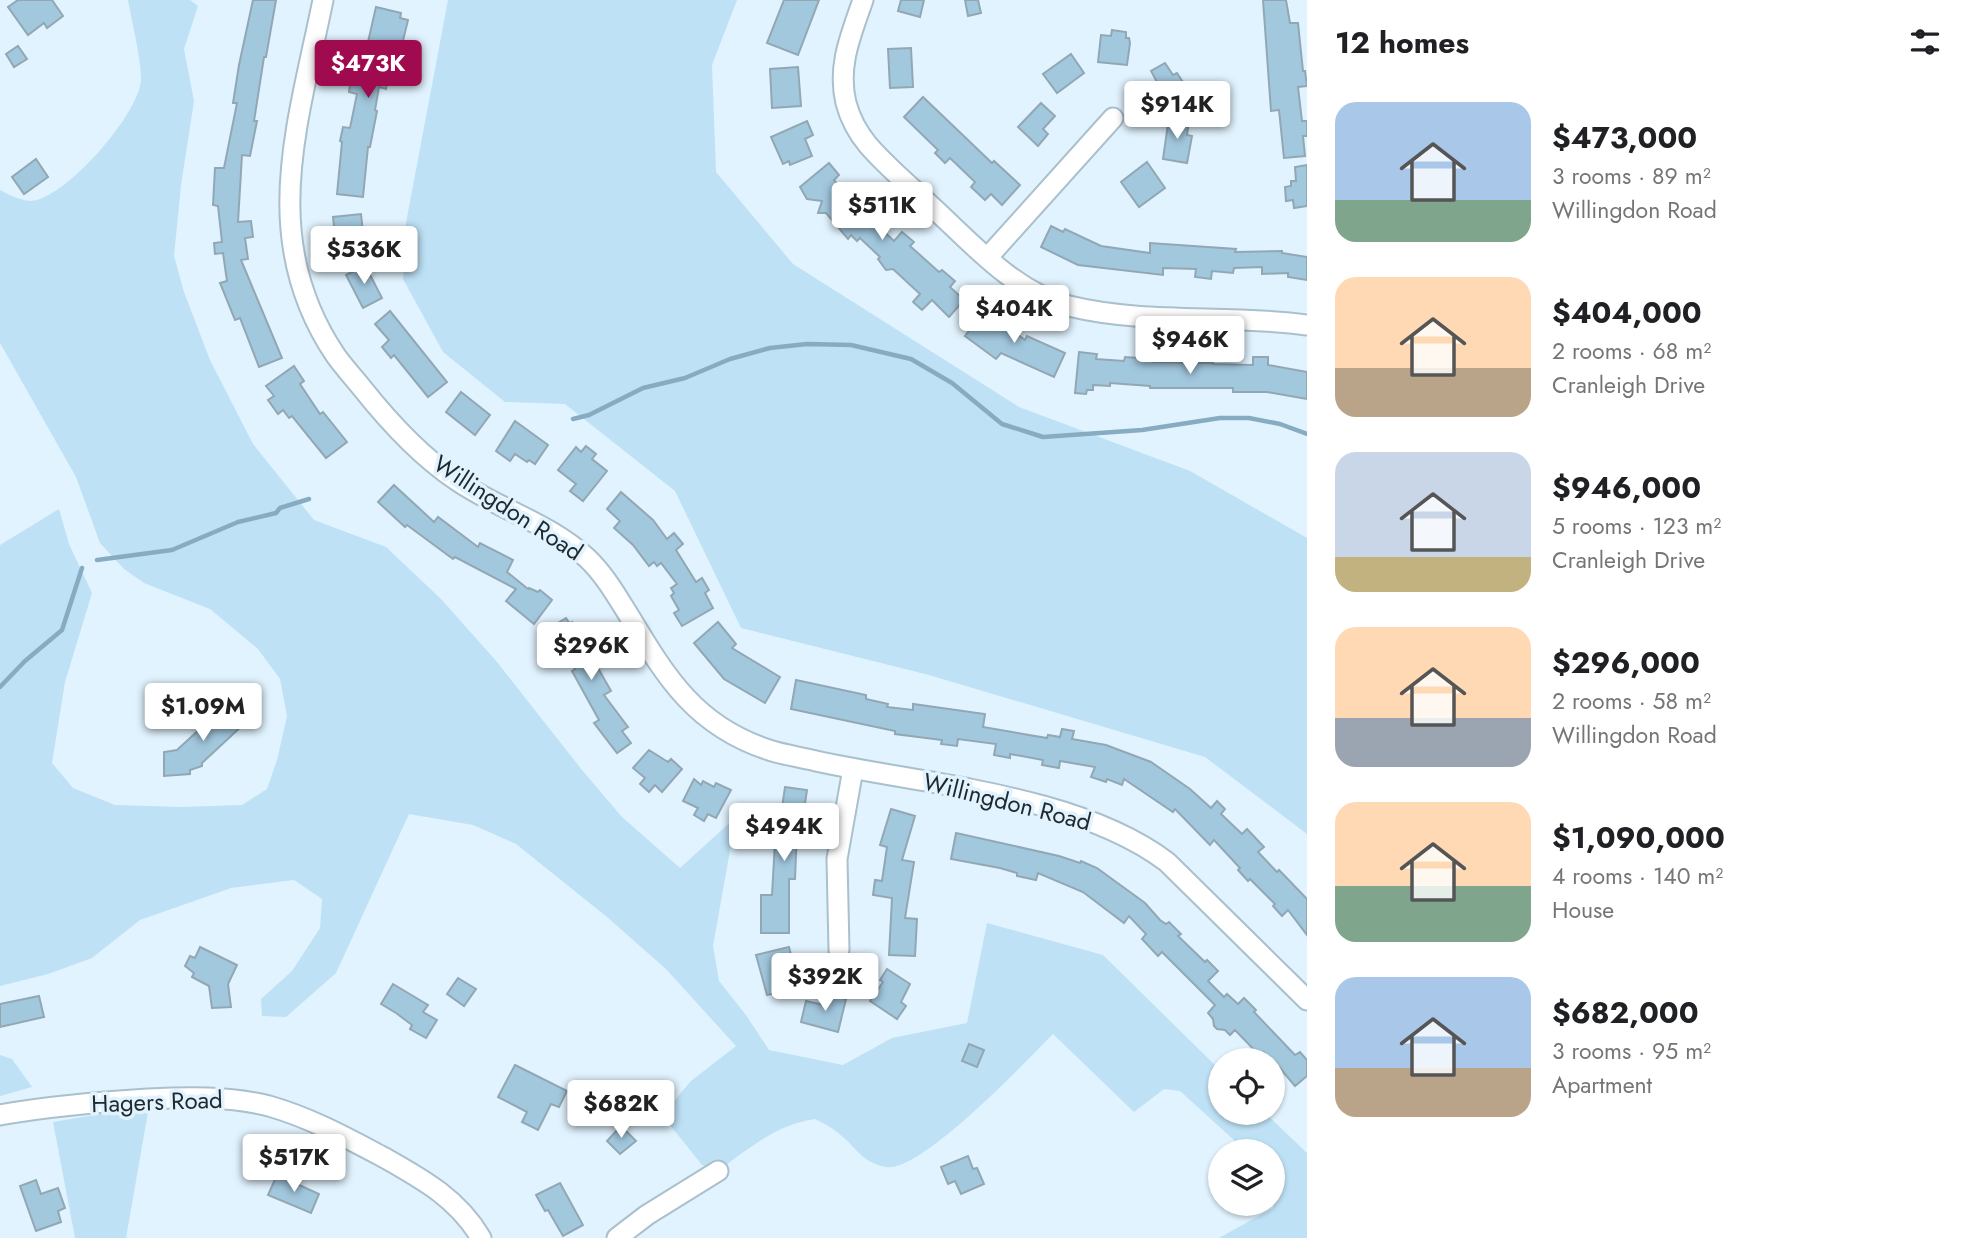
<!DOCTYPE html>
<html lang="en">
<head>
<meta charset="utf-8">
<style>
	:root { --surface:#fff; --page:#f2f2f2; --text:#202124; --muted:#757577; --accent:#a00a4f }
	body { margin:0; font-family:Jost,sans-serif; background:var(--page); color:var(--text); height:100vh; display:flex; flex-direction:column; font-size:26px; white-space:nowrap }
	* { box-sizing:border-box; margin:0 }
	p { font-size:23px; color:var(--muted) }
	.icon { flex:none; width:38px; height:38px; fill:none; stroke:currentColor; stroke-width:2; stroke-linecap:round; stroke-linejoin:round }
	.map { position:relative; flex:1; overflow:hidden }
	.details { display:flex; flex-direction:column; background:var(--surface); width:665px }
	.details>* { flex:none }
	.fabs { position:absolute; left:1208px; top:1048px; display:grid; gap:14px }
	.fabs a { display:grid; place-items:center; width:77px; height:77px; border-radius:50%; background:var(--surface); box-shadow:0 2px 5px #0004; font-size:35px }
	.price { position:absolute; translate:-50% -60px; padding:0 16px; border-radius:7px; background:#fff; color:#222; font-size:23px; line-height:46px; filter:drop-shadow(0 2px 4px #0008) }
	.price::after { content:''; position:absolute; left:50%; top:42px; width:21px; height:16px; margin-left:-10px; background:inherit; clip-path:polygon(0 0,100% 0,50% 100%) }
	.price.current { background:var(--accent); color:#fff }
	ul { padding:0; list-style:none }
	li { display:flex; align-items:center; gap:21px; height:175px; padding:0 28px }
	li span { display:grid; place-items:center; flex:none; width:196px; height:140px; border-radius:21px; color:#555 }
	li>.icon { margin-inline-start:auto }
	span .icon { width:84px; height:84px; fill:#fffc; stroke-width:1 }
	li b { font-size:30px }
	h2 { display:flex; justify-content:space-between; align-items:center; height:84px; padding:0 28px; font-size:30px }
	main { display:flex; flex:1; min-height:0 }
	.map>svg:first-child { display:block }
	.green { fill:#bee1f5 }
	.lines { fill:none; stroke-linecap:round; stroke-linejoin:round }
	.stream { stroke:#87acc2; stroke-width:4.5 }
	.building { fill:#a2c8de; stroke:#92a7b4; stroke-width:2 }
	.minor-casing { stroke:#aac0cd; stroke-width:23 }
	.minor { stroke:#fff; stroke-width:19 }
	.labels { text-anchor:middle; stroke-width:7; stroke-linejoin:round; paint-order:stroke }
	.street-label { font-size:24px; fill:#1f282d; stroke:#e1f3fe }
</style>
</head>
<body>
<main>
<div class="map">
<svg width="1307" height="1238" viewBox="0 0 1307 1238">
	<rect width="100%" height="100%" fill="#e1f3fe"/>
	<g class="green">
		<path d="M 128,0 L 190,0 L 198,6 L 184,49 L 194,101 L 181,185 L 174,256 L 184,292 L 210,360 L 253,444 L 314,520 L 386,547 L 442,600 L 497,662 L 582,770 L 622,817 L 680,868 L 736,817 L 713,946 L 719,981 L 746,1015 L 769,1050 L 843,1065 L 892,1038 L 967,1023 L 987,923 L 1103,955 L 1220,1070 L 1220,1113 L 1265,1113 L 1307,1153 L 1307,1238 L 1219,1238 L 1273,1208 L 1272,1152 L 1246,1151 L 1180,1091 L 1164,1089 L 1134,1112 L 1053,1034 C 1026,1061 921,1173 886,1167 C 860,1162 856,1146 838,1133 C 831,1127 823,1123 815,1119 C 777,1124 748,1149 718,1171 L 702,1165 L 662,1115 L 691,1081 L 736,1046 L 666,969 L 607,917 L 516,844 L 473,825 L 409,814 L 336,973 L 286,1017 L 262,1016 L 261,999 L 292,971 L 320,928 L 322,899 L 294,880 L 231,888 L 140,920 L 92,958 L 48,974 L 0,986 L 0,545 L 59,509 L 69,544 L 92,593 L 65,682 L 52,763 L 73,788 L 115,805 L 182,807 L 242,805 L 267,789 L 277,760 L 287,716 L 280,679 L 258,649 L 210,609 L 144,583 L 124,569 L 100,543 L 76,477 L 0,343 L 0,190 C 9,195 20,200 30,201 C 64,201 141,112 141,79 C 141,57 132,23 128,0 Z"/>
		<path d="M 448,0 L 737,0 L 712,65 L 716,172 L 793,264 L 1019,407 L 1190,471 L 1307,538 L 1307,834 L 1205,757 L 929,675 L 741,628 L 675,491 L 565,404 L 505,402 L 443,352 L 403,279 L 406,223 Z"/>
		<path d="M 0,1055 L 12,1059 L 32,1087 L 0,1096 Z"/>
		<path d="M 148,1112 L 126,1238 L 75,1238 L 53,1122 L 100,1114 Z"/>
	</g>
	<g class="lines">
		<g class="stream">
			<path d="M 573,419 L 589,415 L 643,388 L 685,378 L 730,359 L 770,348 L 807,344 L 851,345 L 911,359 L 952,383 L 1002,424 L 1043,437 L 1142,430 L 1220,418 L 1249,418 L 1280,424 L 1307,434"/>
			<path d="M 97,560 L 172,550 L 238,522 L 276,513 L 280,508 L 309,499"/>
			<path d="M 0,687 L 25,661 L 62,630 L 82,568"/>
		</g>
	</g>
	<g class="building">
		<path d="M 18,0 L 52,0 L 63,16 L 47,28 L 44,23 L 28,35 L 8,7 Z"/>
		<path d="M 253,0 L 276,0 L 266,57 L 264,57 L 254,121 L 257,121 L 250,156 L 242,155 L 238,222 L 251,221 L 253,237 L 245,238 L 248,259 L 241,260 L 282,358 L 259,367 L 240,318 L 235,320 L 220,283 L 227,281 L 223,253 L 215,254 L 214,243 L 222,242 L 218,206 L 213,205 L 215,168 L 224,168 L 237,103 L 233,103 L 239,65 Z"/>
		<path d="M 784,0 L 819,0 L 798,55 L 767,43 Z"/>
		<path d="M 901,0 L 924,0 L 920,17 L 898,11 Z"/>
		<path d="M 965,0 L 978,0 L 981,13 L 968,16 Z"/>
		<path d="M 1263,0 L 1286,0 L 1290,23 L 1298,23 L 1303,71 L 1305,71 L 1307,86 L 1298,87 L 1302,121 L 1307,121 L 1307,136 L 1303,136 L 1305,156 L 1284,158 L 1279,110 L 1271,111 Z"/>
		<path d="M 376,7 L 401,13 L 400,18 L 408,20 L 400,53 L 385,49 L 381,76 L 388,77 L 386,89 L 379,87 L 375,110 L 377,111 L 370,147 L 368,147 L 363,197 L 337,194 L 342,142 L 340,141 L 343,127 L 350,128 L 357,94 L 349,92 L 351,76 L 360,77 Z"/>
		<path d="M 1112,30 L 1126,32 L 1126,38 L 1129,38 L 1130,43 L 1127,65 L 1098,62 L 1101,35 L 1111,36 Z"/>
		<path d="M 18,46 L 27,59 L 14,67 L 6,54 Z"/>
		<path d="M 911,48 L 913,87 L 890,88 L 888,49 Z"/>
		<path d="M 1071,54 L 1084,73 L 1057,93 L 1043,74 Z"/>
		<path d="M 1165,63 L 1173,75 L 1177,73 L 1190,93 L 1170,106 L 1151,71 Z"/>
		<path d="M 798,67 L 801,106 L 772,108 L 770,69 Z"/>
		<path d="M 923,97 L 992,163 L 994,161 L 1020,185 L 1002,205 L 991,194 L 985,200 L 971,187 L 975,182 L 950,158 L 945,163 L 935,153 L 938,150 L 904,117 Z"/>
		<path d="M 1041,103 L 1055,116 L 1043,129 L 1048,134 L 1038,146 L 1018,127 Z"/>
		<path d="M 1169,117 L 1189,120 L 1187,135 L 1192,136 L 1187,163 L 1163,159 Z"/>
		<path d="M 807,121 L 813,135 L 805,139 L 812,156 L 790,165 L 789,161 L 783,164 L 771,137 Z"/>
		<path d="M 36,159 L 48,177 L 24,194 L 12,177 Z"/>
		<path d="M 1147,162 L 1165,188 L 1139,207 L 1121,182 Z"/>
		<path d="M 829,163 L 839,175 L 834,180 L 858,209 L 865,202 L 877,212 L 873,218 L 879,223 L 878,226 L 894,241 L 902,232 L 914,242 L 910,246 L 939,272 L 942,270 L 955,281 L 950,287 L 964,300 L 949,317 L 932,300 L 922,310 L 913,302 L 920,294 L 893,269 L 886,270 L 878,259 L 880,257 L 860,238 L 857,241 L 851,235 L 848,239 L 826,213 L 818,213 L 822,201 L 807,199 L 800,187 Z"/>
		<path d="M 1307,165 L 1307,206 L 1294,208 L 1293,200 L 1286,201 L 1285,187 L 1291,186 L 1291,181 L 1296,181 L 1295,167 Z"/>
		<path d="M 361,214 L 365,252 L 337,255 L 333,217 Z"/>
		<path d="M 1051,226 L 1063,232 L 1065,229 L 1101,246 L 1150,253 L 1150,243 L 1236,249 L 1235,252 L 1282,251 L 1282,253 L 1307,257 L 1307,280 L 1288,277 L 1288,273 L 1262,274 L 1262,267 L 1234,268 L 1233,273 L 1212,271 L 1211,279 L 1195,277 L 1196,269 L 1163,268 L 1163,275 L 1078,265 L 1041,247 Z"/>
		<path d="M 365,265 L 382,298 L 363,308 L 346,275 Z"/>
		<path d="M 985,310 L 1025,340 L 1027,336 L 1065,353 L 1054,377 L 1001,353 L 996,359 L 965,336 Z"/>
		<path d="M 390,311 L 447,382 L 428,397 L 394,355 L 391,358 L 382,347 L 389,340 L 375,324 Z"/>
		<path d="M 1079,352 L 1097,354 L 1096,359 L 1124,361 L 1125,357 L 1153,359 L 1153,362 L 1213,363 L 1213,364 L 1253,365 L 1253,357 L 1268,357 L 1268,365 L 1307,372 L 1307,399 L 1267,392 L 1233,392 L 1233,388 L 1150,388 L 1150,386 L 1110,383 L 1110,386 L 1093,385 L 1093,390 L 1087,390 L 1086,394 L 1075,393 Z"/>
		<path d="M 294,366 L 304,381 L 300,384 L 320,414 L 323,412 L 347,442 L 326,458 L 292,416 L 289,418 L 283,410 L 278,414 L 268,400 L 274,396 L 266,386 Z"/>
		<path d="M 461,392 L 490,415 L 475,435 L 446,412 Z"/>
		<path d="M 515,421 L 548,445 L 535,464 L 529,460 L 527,462 L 515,454 L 510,461 L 496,451 Z"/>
		<path d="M 586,446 L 596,454 L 592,459 L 607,471 L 583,501 L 570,491 L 576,484 L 558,470 L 576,447 L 581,452 Z"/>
		<path d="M 394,485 L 434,522 L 438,517 L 478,547 L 480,543 L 513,560 L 507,572 L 528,589 L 529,588 L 538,592 L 540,590 L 552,600 L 534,624 L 506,601 L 516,589 L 455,557 L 453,559 L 407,525 L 405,527 L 378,502 Z"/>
		<path d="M 621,492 L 653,520 L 667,539 L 674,533 L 683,544 L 676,550 L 696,582 L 702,578 L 709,590 L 705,593 L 713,608 L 682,626 L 674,613 L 679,610 L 671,596 L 674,593 L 671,588 L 677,584 L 661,563 L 657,566 L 654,562 L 649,566 L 633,545 L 614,528 L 620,521 L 607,509 Z"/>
		<path d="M 566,618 L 570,624 L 572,622 L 579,632 L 583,629 L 592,641 L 586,647 L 611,691 L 604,695 L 628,727 L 622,731 L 631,743 L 617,753 L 594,723 L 599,720 L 572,671 L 575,669 L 548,629 Z"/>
		<path d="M 718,622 L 736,644 L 732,648 L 780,677 L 765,703 L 724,679 L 694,643 Z"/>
		<path d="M 796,680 L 866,695 L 866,699 L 888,704 L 887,707 L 913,710 L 913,704 L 985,714 L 983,727 L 1047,738 L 1048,735 L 1060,737 L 1062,729 L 1074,731 L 1072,739 L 1106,745 L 1151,762 L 1190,789 L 1211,808 L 1217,801 L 1225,809 L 1221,814 L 1242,834 L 1247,829 L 1264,847 L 1258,852 L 1277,872 L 1279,870 L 1307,899 L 1307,935 L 1288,910 L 1282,916 L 1273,906 L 1275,904 L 1250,879 L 1248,881 L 1238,870 L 1240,868 L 1214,840 L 1210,845 L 1175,809 L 1173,812 L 1124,779 L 1122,785 L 1107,779 L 1106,782 L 1091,777 L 1095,767 L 1060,761 L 1059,768 L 1042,765 L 1043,760 L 1010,754 L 1010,758 L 994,755 L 996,744 L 958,739 L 957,746 L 941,744 L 942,740 L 895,734 L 895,731 L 791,709 Z"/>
		<path d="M 227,704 L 231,709 L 235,708 L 247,721 L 245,723 L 202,763 L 202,766 L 190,770 L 190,774 L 164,776 L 164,752 L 177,750 Z"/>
		<path d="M 649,750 L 668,762 L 671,759 L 682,769 L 662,792 L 655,785 L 649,792 L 640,784 L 645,778 L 633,768 Z"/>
		<path d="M 694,779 L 701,785 L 703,781 L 714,787 L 716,783 L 731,790 L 716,818 L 708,814 L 704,821 L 694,815 L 698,808 L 683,801 Z"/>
		<path d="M 785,787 L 807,790 L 803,816 L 808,817 L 806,830 L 797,829 L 795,879 L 789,879 L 789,933 L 761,933 L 761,895 L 772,895 L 775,842 L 777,842 Z"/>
		<path d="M 891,809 L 915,816 L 902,860 L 914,862 L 905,918 L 917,919 L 915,956 L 889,955 L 892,898 L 873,895 L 875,880 L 882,881 L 887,847 L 880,845 Z"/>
		<path d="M 956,833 L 1059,856 L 1080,863 L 1081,861 L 1097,868 L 1145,903 L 1160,920 L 1166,924 L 1169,922 L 1181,934 L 1178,936 L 1205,962 L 1207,960 L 1218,971 L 1208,981 L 1224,997 L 1227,994 L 1238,1004 L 1244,998 L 1256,1010 L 1254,1012 L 1295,1055 L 1300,1052 L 1307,1060 L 1307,1076 L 1295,1086 L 1274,1061 L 1263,1052 L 1259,1055 L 1235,1030 L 1230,1035 L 1225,1030 L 1217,1029 L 1214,1026 L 1213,1019 L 1208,1013 L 1215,1005 L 1162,952 L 1158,956 L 1142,939 L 1146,934 L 1129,916 L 1124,923 L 1083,892 L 1038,873 L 1036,880 L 1017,876 L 1017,873 L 1000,868 L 951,859 Z"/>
		<path d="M 200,947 L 237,965 L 228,984 L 231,1007 L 212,1008 L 209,986 L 192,977 L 194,973 L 185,966 L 190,956 L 195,958 Z"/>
		<path d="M 789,947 L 799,987 L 767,995 L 756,955 Z"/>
		<path d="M 887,969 L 910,984 L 901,1002 L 906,1006 L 897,1019 L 870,1001 L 883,982 L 880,980 Z"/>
		<path d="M 458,978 L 476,989 L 464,1006 L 447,994 Z"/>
		<path d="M 393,984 L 428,1005 L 423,1012 L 437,1020 L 426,1038 L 410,1029 L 412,1025 L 396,1013 L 381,1004 Z"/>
		<path d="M 827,994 L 846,999 L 838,1032 L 801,1022 L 806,1001 L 824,1005 Z"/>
		<path d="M 39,996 L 44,1017 L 0,1027 L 0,1004 Z"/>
		<path d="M 969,1044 L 984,1050 L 977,1067 L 962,1061 Z"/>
		<path d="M 515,1065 L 567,1091 L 559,1107 L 551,1104 L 538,1130 L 522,1122 L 527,1112 L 498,1097 Z"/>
		<path d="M 621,1126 L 636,1141 L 620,1154 L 607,1141 Z"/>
		<path d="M 968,1156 L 973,1169 L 977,1168 L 984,1184 L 961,1194 L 955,1181 L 948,1184 L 941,1167 Z"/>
		<path d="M 277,1175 L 319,1194 L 311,1213 L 268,1195 Z"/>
		<path d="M 36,1180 L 41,1194 L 58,1188 L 65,1208 L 58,1211 L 61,1222 L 36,1231 L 20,1186 Z"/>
		<path d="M 560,1183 L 583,1225 L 563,1236 L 548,1210 L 545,1211 L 536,1195 Z"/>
	</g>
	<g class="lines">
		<g class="minor-casing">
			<g id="minor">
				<path d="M 323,0 C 298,124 257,240 336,356 C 344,367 353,377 362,388 C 389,422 419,455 456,480 C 498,509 549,523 587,558 C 604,574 616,595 628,614 C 666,677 695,726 769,750 C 784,755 800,757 816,761 C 925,785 1077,794 1167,862 L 1307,1000"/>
				<path d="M 863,0 C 851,35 837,66 846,103 C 850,118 858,133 868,145 C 886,166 909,185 929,204 C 970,241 1013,292 1069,306 C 1147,325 1228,314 1307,325"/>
				<path d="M 988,257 L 1113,118"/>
				<path d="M 839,950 L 837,859 L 853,769"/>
				<path d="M 0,1115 C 49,1106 98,1102 148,1099 C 188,1097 229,1096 269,1106 C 311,1118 347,1138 385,1158 C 424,1180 458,1199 481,1238"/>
				<path d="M 617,1238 L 647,1215 L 718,1171"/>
			</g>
		</g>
		<use href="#minor" class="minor"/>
	</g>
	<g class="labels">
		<g class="street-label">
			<text transform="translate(508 508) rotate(33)" y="8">Willingdon Road</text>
			<text transform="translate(1007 802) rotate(14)" y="8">Willingdon Road</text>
			<text transform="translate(157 1102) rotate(-2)" y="8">Hagers Road</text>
		</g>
	</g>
</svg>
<div class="fabs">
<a><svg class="icon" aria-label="locate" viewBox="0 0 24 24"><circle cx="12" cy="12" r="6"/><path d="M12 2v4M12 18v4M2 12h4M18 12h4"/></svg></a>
<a><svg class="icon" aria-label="layers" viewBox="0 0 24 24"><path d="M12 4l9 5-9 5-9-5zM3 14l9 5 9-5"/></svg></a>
</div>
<b class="price current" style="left:368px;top:100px">$473K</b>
<b class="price" style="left:1177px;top:141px">$914K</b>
<b class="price" style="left:882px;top:242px">$511K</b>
<b class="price" style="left:364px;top:286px">$536K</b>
<b class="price" style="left:1014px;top:345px">$404K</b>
<b class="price" style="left:1190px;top:376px">$946K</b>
<b class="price" style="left:591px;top:682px">$296K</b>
<b class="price" style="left:203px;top:743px">$1.09M</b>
<b class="price" style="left:784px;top:863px">$494K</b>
<b class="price" style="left:825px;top:1013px">$392K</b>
<b class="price" style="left:621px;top:1140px">$682K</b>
<b class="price" style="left:294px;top:1194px">$517K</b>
</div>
<section class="details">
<h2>12 homes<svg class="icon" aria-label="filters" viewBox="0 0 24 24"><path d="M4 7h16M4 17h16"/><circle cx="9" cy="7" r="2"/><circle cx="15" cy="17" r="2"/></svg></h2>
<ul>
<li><span style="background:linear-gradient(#a9c7e8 70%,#7fa58c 0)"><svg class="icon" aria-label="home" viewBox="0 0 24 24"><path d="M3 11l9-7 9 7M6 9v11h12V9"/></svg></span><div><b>$473,000</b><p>3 rooms · 89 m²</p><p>Willingdon Road</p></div></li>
<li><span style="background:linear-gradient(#ffd9b3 65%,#b9a48a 0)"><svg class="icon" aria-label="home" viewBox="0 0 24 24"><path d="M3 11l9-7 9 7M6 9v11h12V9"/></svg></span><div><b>$404,000</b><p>2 rooms · 68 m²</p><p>Cranleigh Drive</p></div></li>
<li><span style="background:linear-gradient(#c9d6e8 75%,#c2b280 0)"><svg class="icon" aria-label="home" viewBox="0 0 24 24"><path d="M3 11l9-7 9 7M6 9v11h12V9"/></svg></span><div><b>$946,000</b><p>5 rooms · 123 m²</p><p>Cranleigh Drive</p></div></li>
<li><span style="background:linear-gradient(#ffd9b3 65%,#9aa5b1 0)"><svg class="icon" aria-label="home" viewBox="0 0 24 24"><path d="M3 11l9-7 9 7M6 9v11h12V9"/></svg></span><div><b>$296,000</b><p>2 rooms · 58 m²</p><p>Willingdon Road</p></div></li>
<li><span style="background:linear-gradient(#ffd9b3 60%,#7fa58c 0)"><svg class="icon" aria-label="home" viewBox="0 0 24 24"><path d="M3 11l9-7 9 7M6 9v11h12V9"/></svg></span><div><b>$1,090,000</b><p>4 rooms · 140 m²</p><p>House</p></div></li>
<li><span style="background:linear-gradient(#a9c7e8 65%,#b9a48a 0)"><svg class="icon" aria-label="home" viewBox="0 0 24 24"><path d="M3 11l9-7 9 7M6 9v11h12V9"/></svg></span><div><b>$682,000</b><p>3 rooms · 95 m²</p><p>Apartment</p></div></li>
</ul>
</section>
</main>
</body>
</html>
